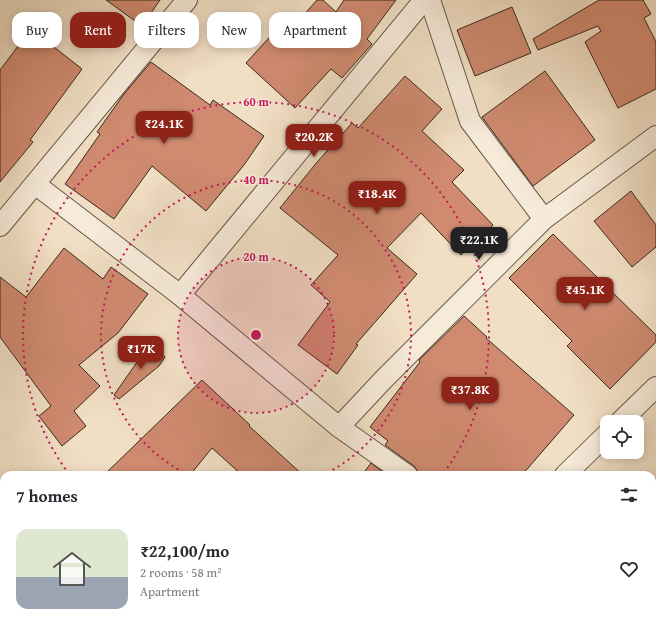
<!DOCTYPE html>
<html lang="en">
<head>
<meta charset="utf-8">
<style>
	:root { --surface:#fff; --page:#f7f7f7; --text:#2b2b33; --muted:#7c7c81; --accent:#8f2418 }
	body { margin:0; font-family:"Gentium Book Plus",serif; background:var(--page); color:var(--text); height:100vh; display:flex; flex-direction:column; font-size:15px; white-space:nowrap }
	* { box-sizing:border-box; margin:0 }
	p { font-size:13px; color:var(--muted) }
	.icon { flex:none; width:22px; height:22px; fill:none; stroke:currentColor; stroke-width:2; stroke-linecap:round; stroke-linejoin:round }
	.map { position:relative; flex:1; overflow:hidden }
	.side { position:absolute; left:0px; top:471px; width:656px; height:156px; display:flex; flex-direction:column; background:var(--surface); border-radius:12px 12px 0 0; box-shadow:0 2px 10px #0003 }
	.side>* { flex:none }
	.hud { position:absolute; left:12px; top:12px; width:400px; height:36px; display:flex; gap:8px }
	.buttons { position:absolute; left:600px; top:415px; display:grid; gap:8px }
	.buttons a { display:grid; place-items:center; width:44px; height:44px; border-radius:8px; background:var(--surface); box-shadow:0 2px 10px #0003; font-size:20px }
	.price { position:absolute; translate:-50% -34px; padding:0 9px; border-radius:8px; background:var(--accent); color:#fff; font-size:13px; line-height:26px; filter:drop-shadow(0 1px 2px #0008) }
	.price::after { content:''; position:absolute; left:50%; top:24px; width:12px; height:9px; margin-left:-6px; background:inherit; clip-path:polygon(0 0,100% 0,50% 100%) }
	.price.on { background:#222; color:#fff }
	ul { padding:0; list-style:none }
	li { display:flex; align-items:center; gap:12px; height:100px; padding:0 16px }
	li span { display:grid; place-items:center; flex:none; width:112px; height:80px; border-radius:12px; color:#555 }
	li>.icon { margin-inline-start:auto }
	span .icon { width:48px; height:48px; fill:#fffc; stroke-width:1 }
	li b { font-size:17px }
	h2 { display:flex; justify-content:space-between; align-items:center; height:48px; padding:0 16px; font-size:17px }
	.tag { padding:0 14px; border-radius:12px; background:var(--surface); box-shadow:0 2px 10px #0003; font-size:14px; line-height:36px }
	.tag.on { background:var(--accent); color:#fff }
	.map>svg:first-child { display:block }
	.building { fill:#cf8a70; stroke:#382b1c }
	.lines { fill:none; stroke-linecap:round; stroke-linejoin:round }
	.minor-casing { stroke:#665846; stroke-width:22 }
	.minor { stroke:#f6ead9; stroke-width:20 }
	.ring { fill:none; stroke:#c2185b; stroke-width:2; stroke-dasharray:2 4 }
	.centre { fill:#c2185b; stroke:#f6ead9; stroke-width:2 }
	.ring-label { font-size:12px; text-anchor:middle; font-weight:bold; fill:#c2185b; stroke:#f6ead9; stroke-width:3; stroke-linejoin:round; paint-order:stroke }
</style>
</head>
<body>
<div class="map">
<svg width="656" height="627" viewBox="0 0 656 627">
	<rect width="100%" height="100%" fill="#f1dfc5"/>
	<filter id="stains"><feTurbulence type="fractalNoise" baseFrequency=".005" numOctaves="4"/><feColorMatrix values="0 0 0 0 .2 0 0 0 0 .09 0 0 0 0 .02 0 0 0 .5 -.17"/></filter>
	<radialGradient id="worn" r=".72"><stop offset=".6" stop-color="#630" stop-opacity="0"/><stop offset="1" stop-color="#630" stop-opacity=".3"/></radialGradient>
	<g class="building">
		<path d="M 106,0 L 160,0 L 142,26 Z"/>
		<path d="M 317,0 L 323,0 L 336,12 L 344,0 L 396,0 L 367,39 L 372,44 L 342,78 L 331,69 L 295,108 L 246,63 L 277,29 L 285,36 Z"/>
		<path d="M 599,0 L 643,0 L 651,14 L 644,18 L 656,42 L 656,89 L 618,108 L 585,42 L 601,31 L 598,26 L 538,50 L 533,39 Z"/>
		<path d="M 512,7 L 531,53 L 475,76 L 457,30 Z"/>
		<path d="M 31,29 L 82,69 L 30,140 L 33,142 L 0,182 L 0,70 Z"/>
		<path d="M 151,62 L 210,105 L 213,100 L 264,136 L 244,165 L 206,211 L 152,166 L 114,219 L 65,184 L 100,134 L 97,132 L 124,94 Z"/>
		<path d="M 545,71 L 595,140 L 533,186 L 482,117 Z"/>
		<path d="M 405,76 L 442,109 L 422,131 L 464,170 L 452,182 L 493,225 L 461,255 L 421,213 L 387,248 L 417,274 L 356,344 L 358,345 L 337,374 L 298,345 L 330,302 L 311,285 L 338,255 L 280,208 L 318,161 L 352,123 L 358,128 Z"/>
		<path d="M 631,191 L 656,225 L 656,247 L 632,267 L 594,221 Z"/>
		<path d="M 553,234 L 656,335 L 656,342 L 610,389 L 567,346 L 572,341 L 509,278 Z"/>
		<path d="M 64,248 L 103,279 L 111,267 L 148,294 L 118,333 L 79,365 L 100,386 L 74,411 L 86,426 L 62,446 L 39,416 L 51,406 L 0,337 L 0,277 L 26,297 Z"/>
		<path d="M 464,316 L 487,337 L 486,338 L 574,415 L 522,475 L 418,475 L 417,470 L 414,466 L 385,445 L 388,441 L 370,427 L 420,362 L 419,360 Z"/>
		<path d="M 149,345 L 165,357 L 159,366 L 119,399 L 114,395 Z"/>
		<path d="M 202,380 L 250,425 L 249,426 L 303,475 L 242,475 L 212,448 L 190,475 L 104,475 Z"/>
		<path d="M 371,463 L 387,475 L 362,475 Z"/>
	</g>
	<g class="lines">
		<g class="minor-casing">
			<g id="minor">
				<path d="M 430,0 L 470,121 L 544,219"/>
				<path d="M 35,184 L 180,295 L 339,427 L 407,475"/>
				<path d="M 0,226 L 187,0"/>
				<path d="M 180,295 L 424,0"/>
				<path d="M 620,422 L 656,387"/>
				<path d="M 339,427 L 384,379 L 544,219 L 656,136"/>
				<path d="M 565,475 L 607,434"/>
				<path d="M 0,599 L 4,602"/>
				<path d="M 35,623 L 41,627"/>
				<path d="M 479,623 L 481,627"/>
				<path d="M 334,627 L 337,623"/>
			</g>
		</g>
		<use href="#minor" class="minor"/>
	</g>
	<circle cx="256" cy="335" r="78" fill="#c2185b" fill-opacity=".12"/>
	<g class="ring">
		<circle cx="256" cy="335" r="78"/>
		<path d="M189 475A155 155 0 1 1 323 475"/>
		<path d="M69 474A233 233 0 1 1 443 474"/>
	</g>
	<circle cx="256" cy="335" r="6" class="centre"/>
	<g class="ring-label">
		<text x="256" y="106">60 m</text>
		<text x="256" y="184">40 m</text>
		<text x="256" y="261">20 m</text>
	</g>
	<rect width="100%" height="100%" filter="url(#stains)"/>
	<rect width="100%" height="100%" fill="url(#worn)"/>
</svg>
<div class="buttons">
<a><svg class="icon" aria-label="locate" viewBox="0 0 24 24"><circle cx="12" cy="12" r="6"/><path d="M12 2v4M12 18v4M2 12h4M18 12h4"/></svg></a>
</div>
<b class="price" style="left:164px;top:145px">₹24.1K</b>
<b class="price" style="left:314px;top:158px">₹20.2K</b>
<b class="price" style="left:377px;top:215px">₹18.4K</b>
<b class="price on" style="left:479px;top:261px">₹22.1K</b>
<b class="price" style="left:585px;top:311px">₹45.1K</b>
<b class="price" style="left:141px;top:370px">₹17K</b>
<b class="price" style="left:470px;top:411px">₹37.8K</b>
<div class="hud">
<a class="tag">Buy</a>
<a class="tag on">Rent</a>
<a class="tag">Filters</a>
<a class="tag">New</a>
<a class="tag">Apartment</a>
</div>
<section class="side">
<h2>7 homes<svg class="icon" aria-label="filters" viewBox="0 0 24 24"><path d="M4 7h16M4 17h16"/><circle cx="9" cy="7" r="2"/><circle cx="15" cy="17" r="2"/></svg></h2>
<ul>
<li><span style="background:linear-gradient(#dfe7d0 60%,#9aa5b1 0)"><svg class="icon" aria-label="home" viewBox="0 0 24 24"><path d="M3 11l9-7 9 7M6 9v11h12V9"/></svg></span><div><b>₹22,100/mo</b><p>2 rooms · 58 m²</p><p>Apartment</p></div><svg class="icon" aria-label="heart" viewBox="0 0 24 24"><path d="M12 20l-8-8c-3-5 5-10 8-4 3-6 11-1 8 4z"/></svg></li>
</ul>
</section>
</div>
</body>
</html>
